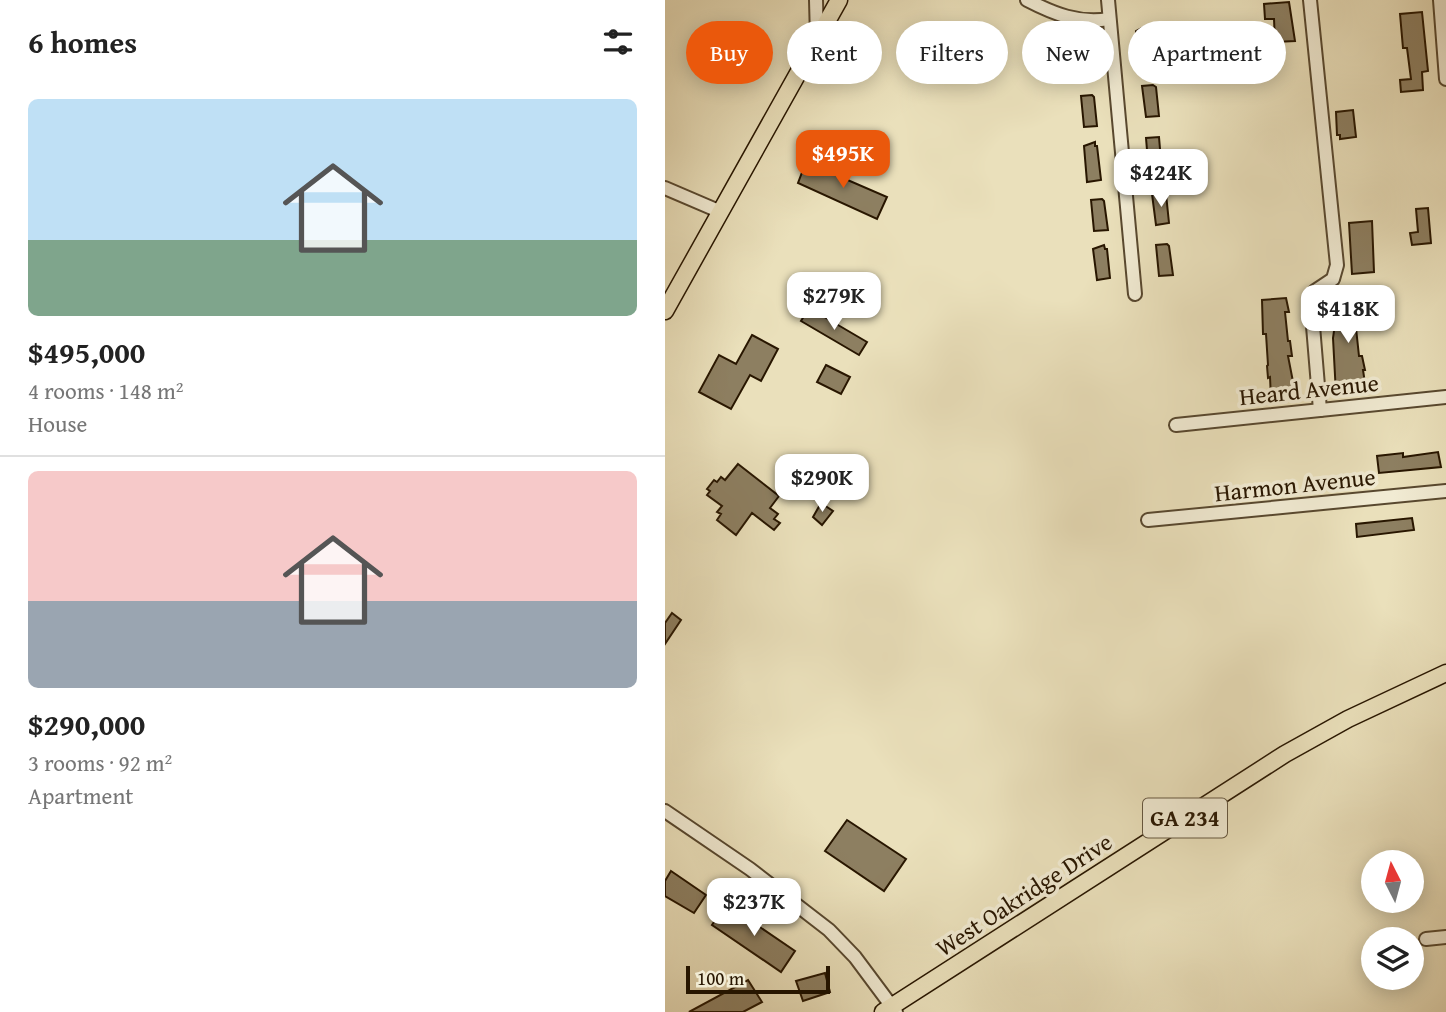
<!DOCTYPE html>
<html lang="en">
<head>
<meta charset="utf-8">
<style>
	:root { --surface:#fff; --page:#f2f2f2; --text:#222; --muted:#767676; --line:#e0e0e0; --accent:#ea580c }
	body { margin:0; font-family:"Gentium Book Plus",serif; background:var(--page); color:var(--text); height:100vh; display:flex; flex-direction:column; font-size:26px; white-space:nowrap }
	* { box-sizing:border-box; margin:0 }
	p { font-size:23px; color:var(--muted) }
	.icon { flex:none; width:38px; height:38px; fill:none; stroke:currentColor; stroke-width:2; stroke-linecap:round; stroke-linejoin:round }
	.map { position:relative; flex:1; overflow:hidden }
	.side { display:flex; flex-direction:column; background:var(--surface); width:665px }
	.side>* { flex:none }
	.hud { position:absolute; left:21px; top:21px; width:654px; height:63px; display:flex; gap:14px }
	.needle { width:46px; rotate:354deg }
	.buttons { position:absolute; left:696px; top:850px; display:grid; gap:14px }
	.buttons a { display:grid; place-items:center; width:63px; height:63px; border-radius:50%; background:var(--surface); box-shadow:0 4px 18px #0003; font-size:35px }
	.scale { position:absolute; left:21px; bottom:18px; width:144px; box-sizing:border-box; padding-left:7px; border:4px solid #281600; border-top:0; font-size:19px; line-height:24px; white-space:nowrap; color:#281600; -webkit-text-stroke:5px #f1ebd3; paint-order:stroke }
	.price { position:absolute; translate:-50% -60px; padding:0 16px; border-radius:14px; background:#fff; color:#222; font-size:23px; line-height:46px; filter:drop-shadow(0 2px 4px #0008) }
	.price::after { content:''; position:absolute; left:50%; top:42px; width:21px; height:16px; margin-left:-10px; background:inherit; clip-path:polygon(0 0,100% 0,50% 100%) }
	.price.on { background:var(--accent); color:#fff }
	ul { padding:0; list-style:none }
	li { display:grid; align-content:center; gap:14px; height:371px; padding:0 28px }
	li+li { border-top:2px solid var(--line) }
	li span { display:grid; place-items:center; height:217px; border-radius:10px; color:#555 }
	li>.icon { margin-inline-start:auto }
	span .icon { width:126px; height:126px; fill:#fffc; stroke-width:1 }
	li b { font-size:30px }
	h2 { display:flex; justify-content:space-between; align-items:center; height:84px; padding:0 28px; font-size:30px }
	.chip { padding:0 24px; border-radius:32px; background:var(--surface); box-shadow:0 4px 18px #0003; font-size:24px; line-height:63px }
	.chip.on { background:var(--accent); color:#fff }
	main { display:flex; flex:1; min-height:0 }
	.map>svg:first-child { display:block }
	.building { fill:#8d7f61; stroke:#281600; stroke-width:2 }
	.lines { fill:none; stroke-linecap:round; stroke-linejoin:round }
	.minor-casing { stroke:#58482f; stroke-width:16 }
	.major-casing { stroke:#281600; stroke-width:19 }
	.minor { stroke:#f1ebd3; stroke-width:12 }
	.major { stroke:#eae0bb; stroke-width:16 }
	.labels { text-anchor:middle; stroke-width:7; stroke-linejoin:round; paint-order:stroke }
	.shield { fill:#f1ebd3; stroke:#64563f; stroke-width:2 }
	.shield-label { font-size:23px; font-weight:bold; fill:#281600 }
	.street-label { font-size:24px; fill:#281600; stroke:#f1ebd3 }
</style>
</head>
<body>
<main>
<section class="side">
<h2>6 homes<svg class="icon" aria-label="filters" viewBox="0 0 24 24"><path d="M4 7h16M4 17h16"/><circle cx="9" cy="7" r="2"/><circle cx="15" cy="17" r="2"/></svg></h2>
<ul>
<li><span style="background:linear-gradient(#bfe0f5 65%,#7fa58c 0)"><svg class="icon" aria-label="home" viewBox="0 0 24 24"><path d="M3 11l9-7 9 7M6 9v11h12V9"/></svg></span><div><b>$495,000</b><p>4 rooms · 148 m²</p><p>House</p></div></li>
<li><span style="background:linear-gradient(#f6c9c9 60%,#9aa5b1 0)"><svg class="icon" aria-label="home" viewBox="0 0 24 24"><path d="M3 11l9-7 9 7M6 9v11h12V9"/></svg></span><div><b>$290,000</b><p>3 rooms · 92 m²</p><p>Apartment</p></div></li>
</ul>
</section>
<div class="map">
<svg width="781" height="1012" viewBox="0 0 781 1012">
	<rect width="100%" height="100%" fill="#eae0bb"/>
	<filter id="stains"><feTurbulence type="fractalNoise" baseFrequency=".00286" numOctaves="4"/><feColorMatrix values="0 0 0 0 .2 0 0 0 0 .09 0 0 0 0 .02 0 0 0 .5 -.17"/></filter>
	<radialGradient id="worn" r=".72"><stop offset=".6" stop-color="#630" stop-opacity="0"/><stop offset="1" stop-color="#630" stop-opacity=".3"/></radialGradient>
	<g class="building">
		<path d="M 624,2 L 630,41 L 610,42 L 609,19 L 600,19 L 599,4 Z"/>
		<path d="M 757,12 L 763,71 L 757,72 L 758,90 L 736,92 L 735,80 L 746,79 L 742,48 L 738,48 L 735,14 Z"/>
		<path d="M 479,27 L 480,31 L 483,30 L 487,64 L 474,66 L 471,31 Z"/>
		<path d="M 414,30 L 420,47 L 423,47 L 426,76 L 412,78 L 409,47 L 413,47 L 412,31 Z"/>
		<path d="M 488,85 L 491,87 L 494,116 L 481,117 L 477,86 Z"/>
		<path d="M 427,95 L 429,97 L 432,126 L 419,127 L 416,96 Z"/>
		<path d="M 688,110 L 691,137 L 675,139 L 675,135 L 672,135 L 671,112 Z"/>
		<path d="M 494,137 L 497,173 L 487,176 L 487,174 L 484,174 L 481,138 Z"/>
		<path d="M 430,142 L 430,146 L 432,146 L 436,180 L 422,182 L 419,146 Z"/>
		<path d="M 141,162 L 222,197 L 212,219 L 133,183 Z"/>
		<path d="M 499,193 L 501,194 L 504,223 L 491,225 L 487,194 Z"/>
		<path d="M 437,199 L 439,201 L 443,230 L 429,231 L 426,200 Z"/>
		<path d="M 763,208 L 766,243 L 747,245 L 745,233 L 753,232 L 751,209 Z"/>
		<path d="M 707,221 L 709,272 L 687,274 L 684,223 Z"/>
		<path d="M 502,244 L 504,246 L 508,275 L 494,276 L 491,245 Z"/>
		<path d="M 439,245 L 440,249 L 442,249 L 445,278 L 432,280 L 428,249 Z"/>
		<path d="M 697,292 L 700,304 L 692,305 L 695,327 L 691,328 L 694,356 L 697,356 L 700,370 L 698,370 L 701,390 L 671,394 L 668,338 L 671,317 L 675,316 L 673,293 Z"/>
		<path d="M 621,298 L 624,312 L 620,312 L 623,341 L 625,341 L 627,356 L 623,356 L 631,397 L 606,399 L 605,377 L 603,378 L 602,366 L 603,365 L 601,334 L 598,334 L 597,300 Z"/>
		<path d="M 144,308 L 202,342 L 194,355 L 136,321 Z"/>
		<path d="M 87,335 L 113,349 L 96,381 L 85,375 L 66,409 L 34,392 L 54,355 L 71,364 Z"/>
		<path d="M 161,365 L 185,377 L 176,394 L 152,382 Z"/>
		<path d="M 773,452 L 776,467 L 714,473 L 712,456 L 738,453 L 738,457 Z"/>
		<path d="M 73,464 L 114,496 L 105,508 L 113,514 L 109,519 L 115,523 L 109,530 L 87,513 L 71,535 L 52,520 L 56,514 L 52,512 L 57,506 L 42,495 L 45,491 L 42,489 L 49,480 L 52,482 L 56,477 L 60,480 Z"/>
		<path d="M 156,503 L 168,511 L 157,525 L 148,517 Z"/>
		<path d="M 747,518 L 749,530 L 692,537 L 691,524 Z"/>
		<path d="M 7,613 L 16,620 L 0,644 L 0,623 Z"/>
		<path d="M 182,820 L 241,859 L 219,891 L 160,851 Z"/>
		<path d="M 6,871 L 41,895 L 29,913 L 0,896 L 0,881 Z"/>
		<path d="M 61,904 L 130,951 L 116,972 L 47,925 Z"/>
		<path d="M 160,973 L 165,992 L 138,1001 L 131,981 Z"/>
		<path d="M 83,980 L 97,1002 L 78,1012 L 24,1012 Z"/>
	</g>
	<g class="lines">
		<g class="minor-casing">
			<g id="minor">
				<path d="M 151,0 L 152,38"/>
				<path d="M 362,0 C 389,14 414,24 444,19"/>
				<path d="M 443,0 L 470,294"/>
				<path d="M 645,0 L 672,265 L 668,279 L 650,291 L 646,302 L 655,410"/>
				<path d="M 775,0 L 781,79"/>
				<path d="M 0,188 L 56,212"/>
				<path d="M 511,425 L 781,397"/>
				<path d="M 483,520 L 781,491"/>
				<path d="M 0,811 L 85,869 L 164,930 L 190,957 L 231,1012"/>
				<path d="M 761,939 L 781,937"/>
			</g>
		</g>
		<g class="major-casing">
			<g id="major">
				<path d="M 0,311 L 174,0"/>
				<path d="M 218,1012 L 620,754 L 683,719 L 781,673"/>
			</g>
		</g>
		<use href="#minor" class="minor"/>
		<use href="#major" class="major"/>
	</g>
	<g class="labels">
		<rect class="shield" x="478" y="798.5" width="84" height="39" rx="5"/>
		<g class="shield-label">
			<text x="520" y="826">GA 234</text>
		</g>
		<g class="street-label">
			<text transform="translate(644 390) rotate(-6)" y="8">Heard Avenue</text>
			<text transform="translate(630 485) rotate(-6)" y="8">Harmon Avenue</text>
			<text transform="translate(359 895) rotate(-33)" y="8">West Oakridge Drive</text>
		</g>
	</g>
	<rect width="100%" height="100%" filter="url(#stains)"/>
	<rect width="100%" height="100%" fill="url(#worn)"/>
</svg>
<div class="buttons">
<a><svg class="needle" viewBox="-14 -14 28 28"><path d="M0-13l5 13h-10z" fill="#e53935"/><path d="M0 13l5-13h-10z" fill="#767676"/></svg></a>
<a><svg class="icon" aria-label="layers" viewBox="0 0 24 24"><path d="M12 4l9 5-9 5-9-5zM3 14l9 5 9-5"/></svg></a>
</div>
<div class="scale">100 m</div>
<b class="price on" style="left:178px;top:190px">$495K</b>
<b class="price" style="left:496px;top:209px">$424K</b>
<b class="price" style="left:169px;top:332px">$279K</b>
<b class="price" style="left:683px;top:345px">$418K</b>
<b class="price" style="left:157px;top:514px">$290K</b>
<b class="price" style="left:89px;top:938px">$237K</b>
<div class="hud">
<a class="chip on">Buy</a>
<a class="chip">Rent</a>
<a class="chip">Filters</a>
<a class="chip">New</a>
<a class="chip">Apartment</a>
</div>
</div>
</main>
</body>
</html>
